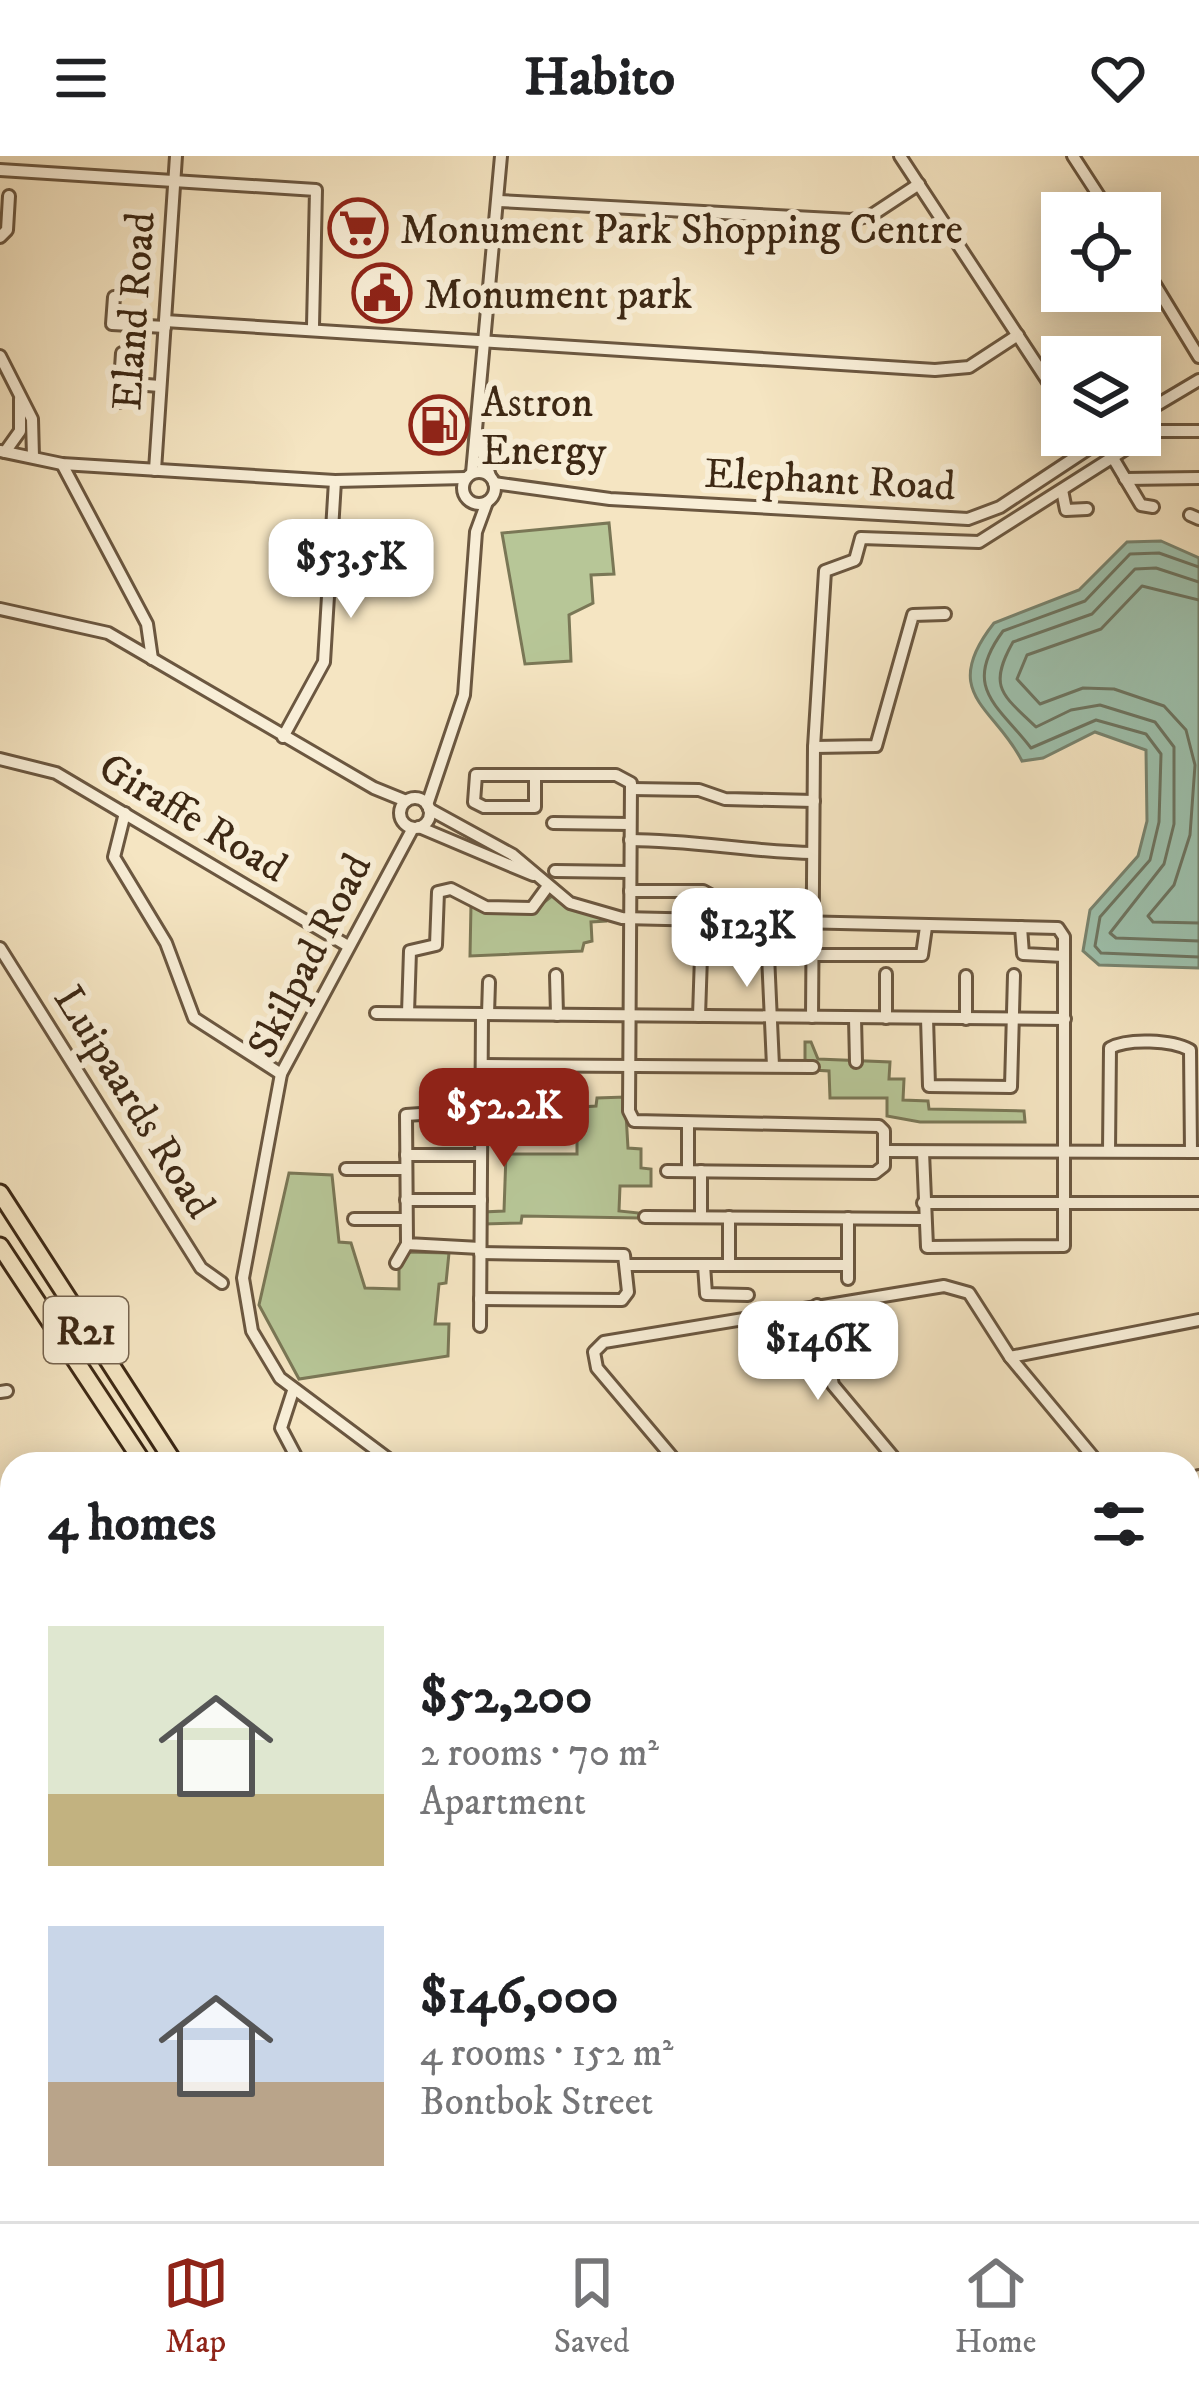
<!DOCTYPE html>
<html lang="en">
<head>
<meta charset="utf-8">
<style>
	:root { --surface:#fff; --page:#f6f6f6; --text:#202124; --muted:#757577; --line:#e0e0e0; --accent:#8f2418 }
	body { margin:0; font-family:"IM FELL DW Pica",serif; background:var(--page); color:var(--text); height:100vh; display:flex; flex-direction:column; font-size:45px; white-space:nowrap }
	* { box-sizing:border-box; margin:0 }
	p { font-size:39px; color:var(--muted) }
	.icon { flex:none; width:66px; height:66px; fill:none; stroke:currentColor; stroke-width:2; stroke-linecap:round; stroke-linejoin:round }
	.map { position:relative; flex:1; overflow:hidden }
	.side { position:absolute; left:0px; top:1296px; width:1200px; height:771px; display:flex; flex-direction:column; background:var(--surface); border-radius:36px 36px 0 0; box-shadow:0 6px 30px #0003 }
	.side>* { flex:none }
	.buttons { position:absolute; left:1041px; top:36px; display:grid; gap:24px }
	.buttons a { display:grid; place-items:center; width:120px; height:120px; border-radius:0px; background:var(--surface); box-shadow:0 6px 30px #0003; font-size:60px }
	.price { position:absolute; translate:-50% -102px; padding:0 27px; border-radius:24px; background:#fff; color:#222; font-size:39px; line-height:78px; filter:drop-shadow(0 3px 6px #0008) }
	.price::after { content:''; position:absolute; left:50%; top:72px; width:36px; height:27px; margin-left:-18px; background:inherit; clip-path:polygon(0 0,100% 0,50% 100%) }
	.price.selected { background:var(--accent); color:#fff }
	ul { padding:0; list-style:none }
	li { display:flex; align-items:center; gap:36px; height:300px; padding:0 48px }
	li span { display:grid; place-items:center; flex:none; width:336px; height:240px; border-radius:0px; color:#555 }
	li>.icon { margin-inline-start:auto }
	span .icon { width:144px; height:144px; fill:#fffc; stroke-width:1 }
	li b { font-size:51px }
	h2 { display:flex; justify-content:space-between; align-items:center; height:144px; padding:0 48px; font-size:51px }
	header { display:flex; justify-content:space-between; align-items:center; height:156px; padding:0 48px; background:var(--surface); font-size:54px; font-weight:700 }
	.dock { display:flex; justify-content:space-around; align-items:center; height:168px; border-top:3px solid var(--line); background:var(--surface); font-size:33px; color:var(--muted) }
	.dock a { display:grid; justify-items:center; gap:6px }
	.dock .selected { color:var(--accent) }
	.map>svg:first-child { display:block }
	.green { fill:#b7c697; stroke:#7a7756; stroke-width:3 }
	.water { fill:#9dc0ac; stroke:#77836f; stroke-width:3 }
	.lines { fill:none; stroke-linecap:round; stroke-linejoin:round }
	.shore { stroke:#6d7460; stroke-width:3 }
	.minor-casing { stroke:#6b5740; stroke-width:16 }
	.major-casing { stroke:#3d2814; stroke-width:18 }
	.highway-casing { stroke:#3d2814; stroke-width:21 }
	.minor { stroke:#f8eed7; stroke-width:10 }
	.major { stroke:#f5e5c2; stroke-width:12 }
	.highway { stroke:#f5e5c2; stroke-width:15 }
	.labels { text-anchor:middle; stroke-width:12; stroke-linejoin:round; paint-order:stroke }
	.shield { fill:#f8eed7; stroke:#75634e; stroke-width:3 }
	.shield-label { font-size:39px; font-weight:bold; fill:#3d2814 }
	.poi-label { font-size:42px; fill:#3d2814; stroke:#f8eed7; text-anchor:start }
	.street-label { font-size:42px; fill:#3d2814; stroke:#f8eed7 }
</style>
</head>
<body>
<header><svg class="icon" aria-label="menu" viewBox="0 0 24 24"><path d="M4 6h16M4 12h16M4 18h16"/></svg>Habito<svg class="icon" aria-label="heart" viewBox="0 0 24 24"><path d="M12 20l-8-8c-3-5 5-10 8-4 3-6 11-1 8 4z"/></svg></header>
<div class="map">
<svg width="1199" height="2065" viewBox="0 0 1199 2065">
	<rect width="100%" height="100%" fill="#f5e5c2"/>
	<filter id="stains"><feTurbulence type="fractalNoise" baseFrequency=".00167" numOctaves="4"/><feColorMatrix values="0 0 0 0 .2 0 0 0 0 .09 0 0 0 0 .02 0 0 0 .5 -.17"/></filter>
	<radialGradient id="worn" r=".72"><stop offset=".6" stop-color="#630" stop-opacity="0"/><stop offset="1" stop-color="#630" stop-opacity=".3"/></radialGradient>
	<g class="green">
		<path d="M 609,367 L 614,418 L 591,419 L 593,447 L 569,459 L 571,505 L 525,508 L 502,377 Z"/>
		<path d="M 552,740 L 607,765 L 591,766 L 592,785 L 584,787 L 582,795 L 470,800 L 471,748 L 533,755 Z"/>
		<path d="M 805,886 L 811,886 L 818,903 L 890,906 L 889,923 L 904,923 L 903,944 L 928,945 L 929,953 L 1024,955 L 1025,966 L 920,966 L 887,960 L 887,942 L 830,942 L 829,915 L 813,914 L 805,904 Z"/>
		<path d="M 625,941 L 628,992 L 641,993 L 641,1012 L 651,1013 L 651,1030 L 620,1030 L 619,1055 L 639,1057 L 639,1062 L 522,1060 L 521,1067 L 484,1068 L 483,1056 L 504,1055 L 506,998 L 577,998 L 577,980 L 568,979 L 568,973 L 582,972 L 582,951 L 596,950 L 597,942 Z"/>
		<path d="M 289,1017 L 332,1019 L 339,1086 L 351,1087 L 365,1132 L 399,1133 L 399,1100 L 405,1096 L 449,1097 L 446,1127 L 439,1128 L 435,1168 L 449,1168 L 448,1200 L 299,1223 L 259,1149 Z"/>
	</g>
	<path class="water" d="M 1161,385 L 1199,402 L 1199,812 L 1099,809 L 1083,795 L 1090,754 L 1138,700 L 1147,665 L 1146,594 L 1095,576 L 1043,602 L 1022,605 C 995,551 938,538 994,467 L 1079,434 L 1127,386 Z"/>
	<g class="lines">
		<g class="shore">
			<path d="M 1199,411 L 1159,397 L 1130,398 L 1085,445 L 1003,475 C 961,532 998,549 1031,592 L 1096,564 L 1146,578 L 1161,598 L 1159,666 L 1150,704 L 1100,761 L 1095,790 L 1101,797 L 1199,801"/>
			<path d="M 1199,426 L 1156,412 L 1135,413 L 1092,458 L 1013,486 C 987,532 1003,539 1036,571 L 1071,554 L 1100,549 L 1155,566 L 1174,591 L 1174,668 L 1164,708 L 1110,777 L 1116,782 L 1199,785"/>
			<path d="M 1199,444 L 1142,430 L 1101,473 L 1027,499 L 1017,523 L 1040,548 L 1083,532 L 1114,533 L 1164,550 L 1186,574 L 1195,609 L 1190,679 L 1174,729 L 1148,760 L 1153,766 L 1199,767"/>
		</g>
		<g class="minor-casing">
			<g id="minor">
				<path d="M 900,0 L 1062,247"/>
				<path d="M 1073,0 L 1110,57"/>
				<path d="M 0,14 L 316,34 L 313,170"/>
				<path d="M 499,45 L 851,64 L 872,59 L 919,28"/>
				<path d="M 0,81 L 7,74 L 9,40"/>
				<path d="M 1140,104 L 1199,201"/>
				<path d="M 114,141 L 112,168 L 165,171"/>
				<path d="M 165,165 L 935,214 L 969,211 L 1018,179"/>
				<path d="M 122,197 L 120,227 L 160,230"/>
				<path d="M 0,200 L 32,263 L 33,301"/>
				<path d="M 119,246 L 120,227"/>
				<path d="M 1140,259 L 1199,224"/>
				<path d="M 478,284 L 490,320"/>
				<path d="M 0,295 L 62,308 L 335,325 L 466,322"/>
				<path d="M 5,296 L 20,275 L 20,243"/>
				<path d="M 1113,302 L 1141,349 L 1153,351"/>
				<path d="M 62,308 L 147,468 L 152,503"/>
				<path d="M 155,314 L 176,0"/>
				<circle cx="479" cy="332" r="16"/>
				<path d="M 472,317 L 501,0"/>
				<path d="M 1125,323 L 1199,322"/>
				<path d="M 494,327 L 610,343 L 968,363 L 1000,351 L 1109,279"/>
				<path d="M 1062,334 L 1066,354 L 1087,353"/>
				<path d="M 1190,359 L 1199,363"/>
				<path d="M 0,453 L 108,477 L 374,632 L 406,645"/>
				<path d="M 283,581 L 324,506 L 335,325"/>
				<path d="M 814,591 L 876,590 L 913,459 L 945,458"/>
				<path d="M 0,603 L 56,617 L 348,790"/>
				<path d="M 535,619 L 535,651 L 484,651 L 474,646 L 476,619 L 616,619 L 631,627 L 629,955 L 634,965 L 879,970 L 884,975 L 884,1010 L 875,1017 L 667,1015"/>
				<path d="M 631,633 L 699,634 L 725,643 L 814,645"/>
				<circle cx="415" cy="657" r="15"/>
				<path d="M 427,649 L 464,539 L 476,376 L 487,346"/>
				<path d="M 429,653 L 513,699 L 570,747 L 622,762 L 1058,772 L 1064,781 L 1064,1090 L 927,1091 L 923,996"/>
				<path d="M 125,657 L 114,701 L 166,787 L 194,862 L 281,918"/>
				<path d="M 553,667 L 630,668"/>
				<path d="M 419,671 L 533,719"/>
				<path d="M 630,684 C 694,684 750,696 813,697"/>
				<path d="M 555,715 L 630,716"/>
				<path d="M 630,735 L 703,735 L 725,747 L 813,748"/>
				<path d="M 1021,771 L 1023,798 L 1064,800"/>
				<path d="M 0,792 L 201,1112 L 222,1127"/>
				<path d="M 812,799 L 922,799 L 926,771"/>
				<path d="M 886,818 L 886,862"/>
				<path d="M 556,819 L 557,859"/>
				<path d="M 966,820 L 966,863"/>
				<path d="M 376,857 L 1065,863"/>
				<path d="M 408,857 L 410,795 L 436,789 L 438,736 L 451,733 L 486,751 L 532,752 L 548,730"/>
				<path d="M 488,858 L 489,826"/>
				<path d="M 699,860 L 701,800 L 768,799 L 773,910"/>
				<path d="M 812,861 L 814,591 L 825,415 L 855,404 L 861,382 L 979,386 L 1154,275 L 1199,275"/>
				<path d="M 855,862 L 856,906"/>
				<path d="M 927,862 L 929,930 L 1011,931 L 1014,819"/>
				<path d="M 482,909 L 813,911"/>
				<path d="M 481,949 L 524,949"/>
				<path d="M 481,976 L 565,976"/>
				<path d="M 884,995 L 1199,996"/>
				<path d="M 1109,995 L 1110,892 C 1128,882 1172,884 1190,894 L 1191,996"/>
				<path d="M 406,999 L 481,999"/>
				<path d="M 346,1013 L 406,1013"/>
				<path d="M 688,1015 L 688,969"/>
				<path d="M 406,1044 L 481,1044"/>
				<path d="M 923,1047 L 1199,1047"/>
				<path d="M 645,1061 L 923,1063"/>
				<path d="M 701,1061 L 701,1015"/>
				<path d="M 848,1062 L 848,1123"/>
				<path d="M 354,1063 L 406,1063"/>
				<path d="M 480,1092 L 407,1088 L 406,959 L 481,954"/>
				<path d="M 396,1107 L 407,1088"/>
				<path d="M 627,1109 L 848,1109"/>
				<path d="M 704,1109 L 706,1138 L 748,1139"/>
				<path d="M 729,1109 L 729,1061"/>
				<path d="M 480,1143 L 622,1144 L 628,1136 L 624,1099 L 480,1097"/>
				<path d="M 817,1149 L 833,1229 L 899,1308"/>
				<path d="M 480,1170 L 482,858"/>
				<path d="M 1010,1201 L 1199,1164"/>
				<path d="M 293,1235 L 281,1272 L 300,1308"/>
				<path d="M 0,1236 L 7,1235"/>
				<path d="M 395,1308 L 280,1222 L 252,1175 L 243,1122 L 281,918 L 413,672"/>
				<path d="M 678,1308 L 597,1212 L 594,1196 L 604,1186 L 944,1130 L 969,1137 L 1010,1201 L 1099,1308"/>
				<path d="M 1188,1323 L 1199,1320"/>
				<path d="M 0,1347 L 12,1356"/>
				<path d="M 1188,1413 L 1199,1442"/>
				<path d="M 1188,1478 L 1199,1476"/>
				<path d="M 0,1544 L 12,1540"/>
				<path d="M 1188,1632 L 1199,1637"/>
				<path d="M 0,1672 L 12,1668"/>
				<path d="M 1188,1798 L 1199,1803"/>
				<path d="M 1188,1926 L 1196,1903"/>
				<path d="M 1162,2055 L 1175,2065"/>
				<path d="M 881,2065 L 885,2055"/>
				<path d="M 1117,2065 L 1120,2055"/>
			</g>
		</g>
		<g class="major-casing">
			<g id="major">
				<path d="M 0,1837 L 12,1836"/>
				<path d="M 1188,1900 L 1199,1904"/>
			</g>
		</g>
		<g class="highway-casing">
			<g id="highway">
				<path d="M 0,1037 L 175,1308"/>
				<path d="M 0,1090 L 144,1308"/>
				<path d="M 621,2055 L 632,2065"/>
				<path d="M 654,2055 L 661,2065"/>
				<path d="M 685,2055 L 692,2065"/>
				<path d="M 701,2055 L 707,2065"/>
			</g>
		</g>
		<use href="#minor" class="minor"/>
		<use href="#major" class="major"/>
		<use href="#highway" class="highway"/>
	</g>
	<defs>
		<g id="supermarket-ring" transform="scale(3)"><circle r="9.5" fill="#f8eed7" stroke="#8f2418" stroke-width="1.5"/><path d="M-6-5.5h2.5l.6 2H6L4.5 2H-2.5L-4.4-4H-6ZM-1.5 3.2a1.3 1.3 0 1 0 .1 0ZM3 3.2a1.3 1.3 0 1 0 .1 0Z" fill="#8f2418"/></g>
		<g id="civic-ring" transform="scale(3)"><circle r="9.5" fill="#f8eed7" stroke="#8f2418" stroke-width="1.5"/><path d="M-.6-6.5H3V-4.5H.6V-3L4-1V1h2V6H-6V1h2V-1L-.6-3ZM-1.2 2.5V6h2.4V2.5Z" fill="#8f2418"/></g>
		<g id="fuel-ring" transform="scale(3)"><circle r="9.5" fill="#f8eed7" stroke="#8f2418" stroke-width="1.5"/><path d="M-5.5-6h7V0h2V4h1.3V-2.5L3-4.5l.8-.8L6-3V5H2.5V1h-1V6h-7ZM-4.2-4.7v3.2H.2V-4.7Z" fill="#8f2418"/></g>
	</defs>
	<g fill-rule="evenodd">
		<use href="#supermarket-ring" x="358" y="72"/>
		<use href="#civic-ring" x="382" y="137"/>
		<use href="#fuel-ring" x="439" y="269"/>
	</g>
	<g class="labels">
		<rect class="shield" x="44" y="1141" width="84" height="66" rx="9"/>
		<g class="shield-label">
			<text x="86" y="1188">R21</text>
		</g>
		<g class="poi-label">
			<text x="400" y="87">Monument Park Shopping Centre</text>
			<text x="424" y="152">Monument park</text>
			<text x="481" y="260">Astron<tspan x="481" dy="48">Energy</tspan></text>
		</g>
		<g class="street-label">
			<text transform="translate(132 155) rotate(-86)" y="15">Eland Road</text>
			<text transform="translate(830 322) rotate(3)" y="15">Elephant Road</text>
			<text transform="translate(194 660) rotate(31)" y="15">Giraffe Road</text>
			<text transform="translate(308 799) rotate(-63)" y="15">Skilpad Road</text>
			<text transform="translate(136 945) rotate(58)" y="15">Luipaards Road</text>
		</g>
	</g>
	<rect width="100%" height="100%" filter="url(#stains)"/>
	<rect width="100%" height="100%" fill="url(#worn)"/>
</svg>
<div class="buttons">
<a><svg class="icon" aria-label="locate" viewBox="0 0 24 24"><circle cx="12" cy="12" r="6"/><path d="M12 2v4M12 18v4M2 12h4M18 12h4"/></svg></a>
<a><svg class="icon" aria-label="layers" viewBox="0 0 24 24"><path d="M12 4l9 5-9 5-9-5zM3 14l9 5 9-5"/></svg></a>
</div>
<b class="price" style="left:351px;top:465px">$53.5K</b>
<b class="price" style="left:747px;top:834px">$123K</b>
<b class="price selected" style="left:504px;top:1014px">$52.2K</b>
<b class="price" style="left:818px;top:1247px">$146K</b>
<section class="side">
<h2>4 homes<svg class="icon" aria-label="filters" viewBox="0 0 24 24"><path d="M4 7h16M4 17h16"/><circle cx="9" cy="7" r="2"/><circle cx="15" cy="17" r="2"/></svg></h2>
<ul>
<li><span style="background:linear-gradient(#dfe7d0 70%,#c2b280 0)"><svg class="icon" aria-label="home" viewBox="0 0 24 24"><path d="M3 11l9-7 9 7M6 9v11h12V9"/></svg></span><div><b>$52,200</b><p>2 rooms · 70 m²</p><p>Apartment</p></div></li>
<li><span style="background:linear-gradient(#c9d6e8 65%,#b9a48a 0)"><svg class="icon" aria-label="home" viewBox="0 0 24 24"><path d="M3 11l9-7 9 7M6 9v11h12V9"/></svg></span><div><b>$146,000</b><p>4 rooms · 152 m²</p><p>Bontbok Street</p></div></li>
</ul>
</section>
</div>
<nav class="dock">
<a class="selected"><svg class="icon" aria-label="map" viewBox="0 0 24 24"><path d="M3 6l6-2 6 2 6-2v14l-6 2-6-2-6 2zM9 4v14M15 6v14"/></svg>Map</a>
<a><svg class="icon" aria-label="saved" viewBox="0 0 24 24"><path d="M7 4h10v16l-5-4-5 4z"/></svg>Saved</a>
<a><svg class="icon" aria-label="home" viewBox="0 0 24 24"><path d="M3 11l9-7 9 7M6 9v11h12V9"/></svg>Home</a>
</nav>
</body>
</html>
